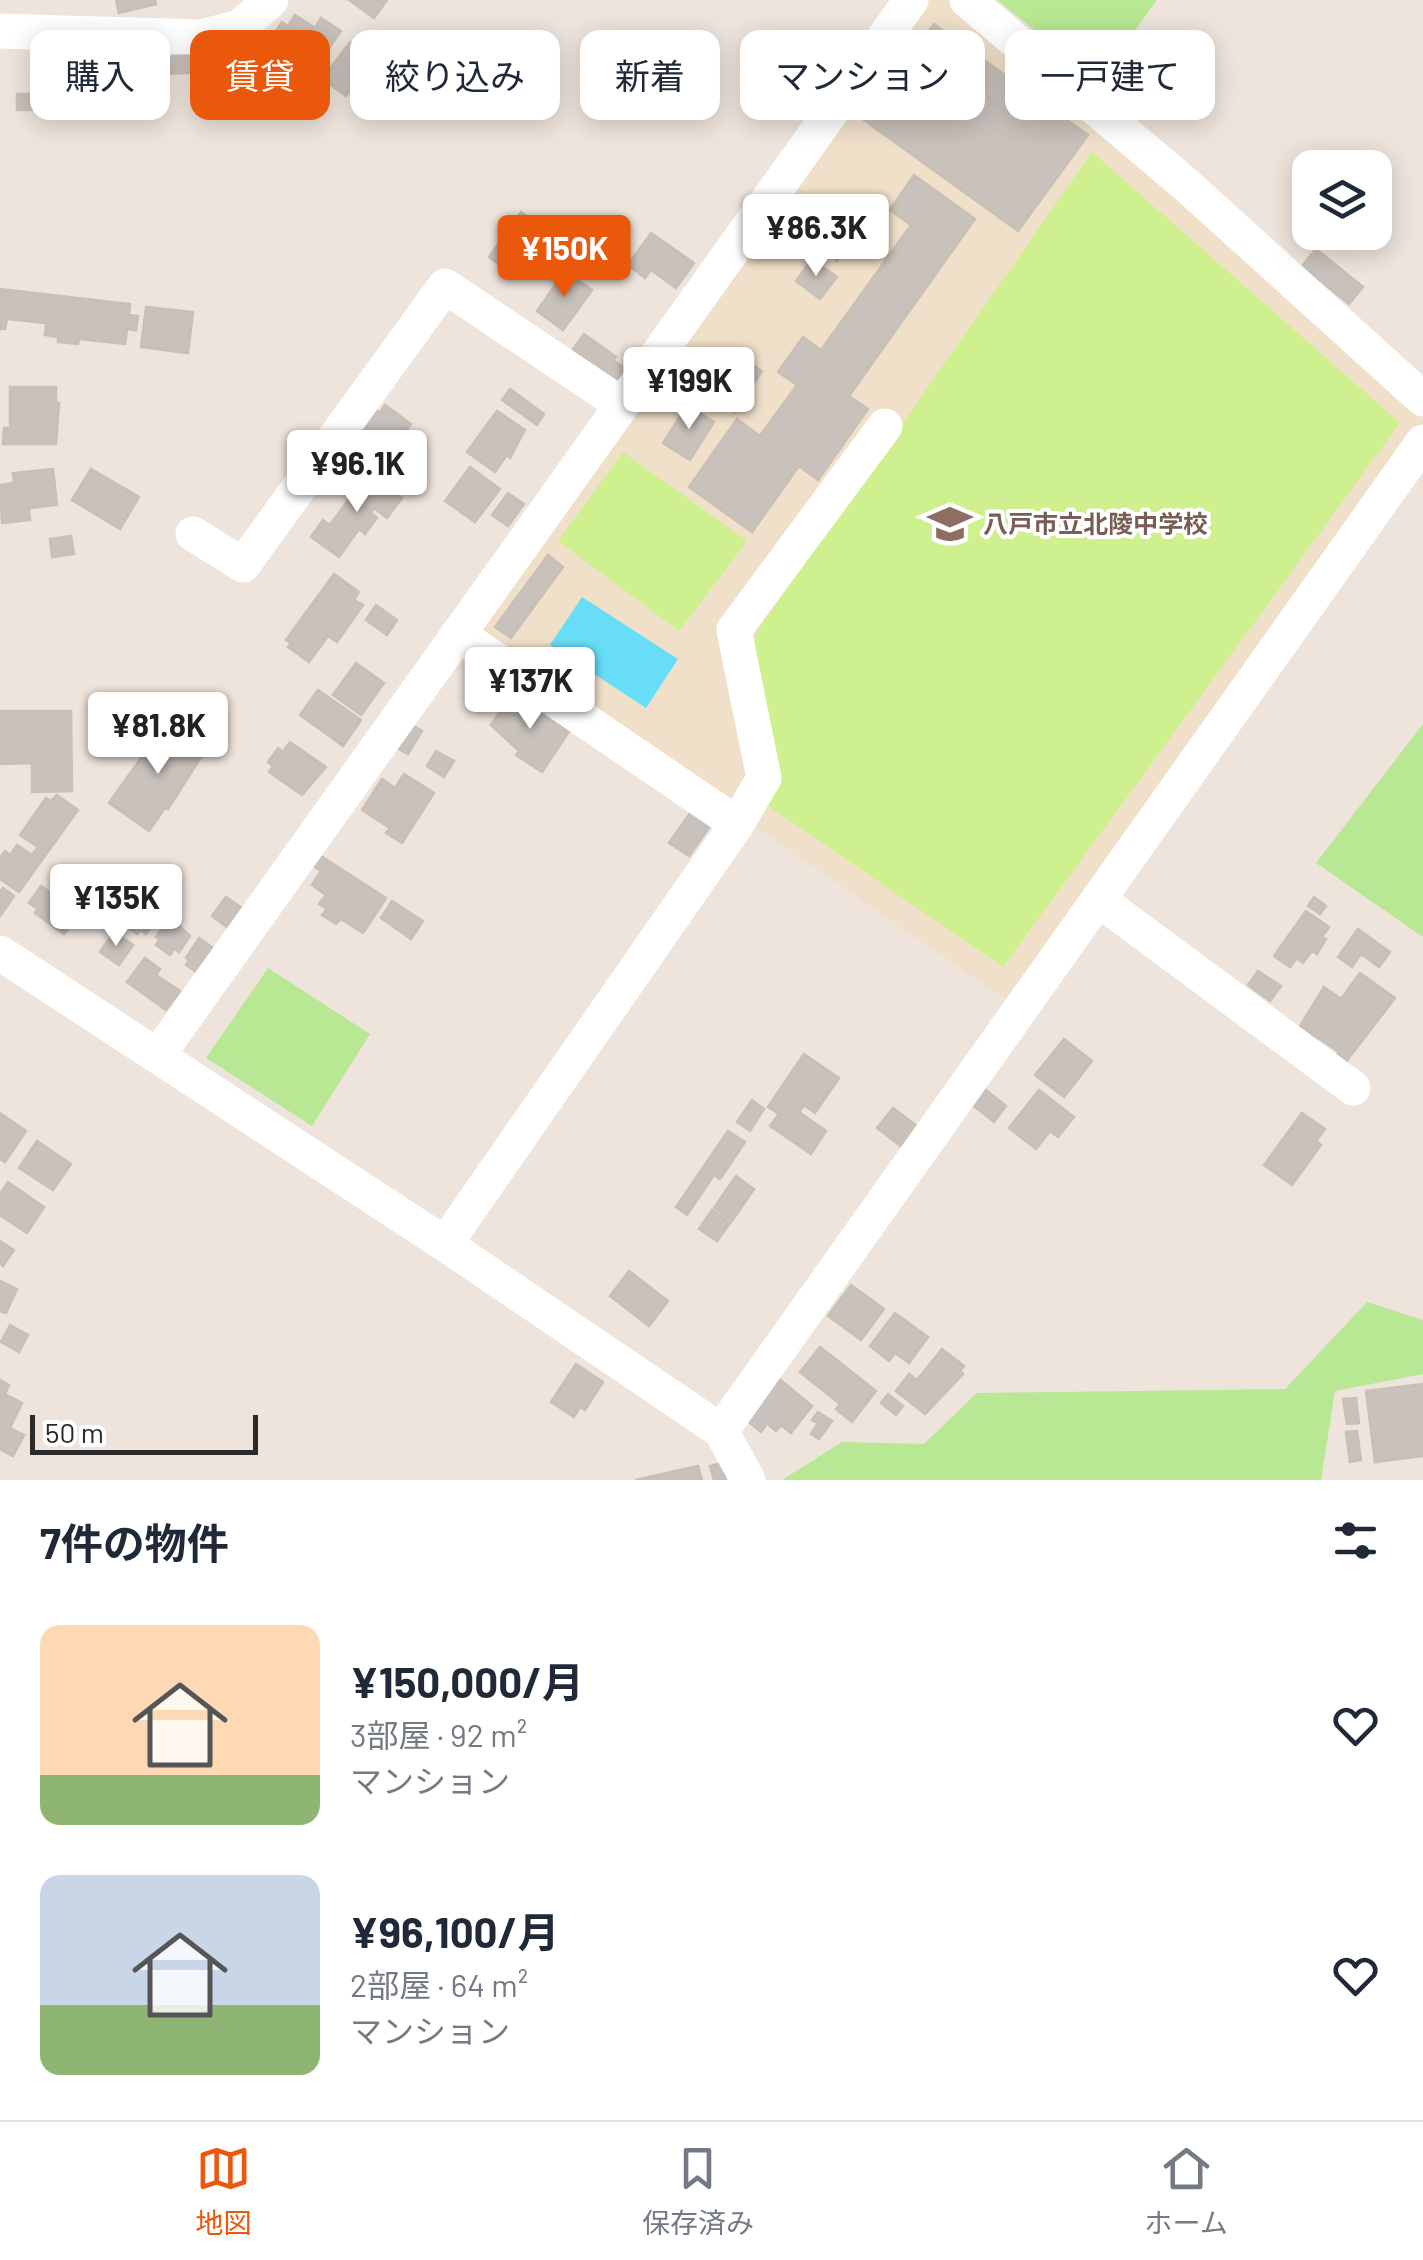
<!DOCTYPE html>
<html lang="ja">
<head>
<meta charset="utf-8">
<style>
	:root { --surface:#fff; --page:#f2f2f3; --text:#1f2937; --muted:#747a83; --line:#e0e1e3; --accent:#ea580c }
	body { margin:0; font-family:Barlow,"Noto Sans JP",sans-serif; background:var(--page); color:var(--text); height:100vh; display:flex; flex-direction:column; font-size:38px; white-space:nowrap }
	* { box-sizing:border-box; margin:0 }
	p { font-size:32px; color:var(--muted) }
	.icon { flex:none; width:55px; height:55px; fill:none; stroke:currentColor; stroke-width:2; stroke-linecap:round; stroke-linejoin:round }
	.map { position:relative; height:1480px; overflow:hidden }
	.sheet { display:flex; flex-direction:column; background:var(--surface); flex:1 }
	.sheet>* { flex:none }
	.banner { position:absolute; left:30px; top:30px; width:1365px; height:90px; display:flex; gap:20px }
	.fabs { position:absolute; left:1292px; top:150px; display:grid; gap:20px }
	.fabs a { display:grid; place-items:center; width:100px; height:100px; border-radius:20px; background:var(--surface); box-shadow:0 5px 25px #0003; font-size:50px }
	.scale { position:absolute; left:30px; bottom:25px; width:228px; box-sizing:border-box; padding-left:10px; border:5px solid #2b2b2b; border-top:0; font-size:28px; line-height:35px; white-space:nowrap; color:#2b2b2b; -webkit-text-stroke:8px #fff; paint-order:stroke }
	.price { position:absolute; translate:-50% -85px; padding:0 22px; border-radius:10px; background:#fff; color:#222; font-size:32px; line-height:65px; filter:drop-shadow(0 2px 5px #0008) }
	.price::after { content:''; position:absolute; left:50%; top:60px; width:30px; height:22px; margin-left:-15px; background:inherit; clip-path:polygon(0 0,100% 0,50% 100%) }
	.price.selected { background:var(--accent); color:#fff }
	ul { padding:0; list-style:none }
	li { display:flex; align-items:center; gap:30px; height:250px; padding:0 40px }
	li span { display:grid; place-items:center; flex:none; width:280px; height:200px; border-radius:20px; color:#555 }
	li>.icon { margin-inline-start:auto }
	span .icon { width:120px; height:120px; fill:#fffc; stroke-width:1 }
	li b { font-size:42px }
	h2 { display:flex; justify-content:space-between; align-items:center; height:120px; padding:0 40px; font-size:42px }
	.tag { padding:0 35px; border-radius:20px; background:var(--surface); box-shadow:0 5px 25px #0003; font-size:35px; line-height:90px }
	.tag.selected { background:var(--accent); color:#fff }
	.dock { display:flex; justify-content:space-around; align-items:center; height:140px; border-top:2px solid var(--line); background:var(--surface); font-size:28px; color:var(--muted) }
	.dock a { display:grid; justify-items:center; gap:5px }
	.dock .selected { color:var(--accent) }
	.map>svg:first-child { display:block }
	.education { fill:#f0e0ca }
	.green { fill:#b8e894 }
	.pitch { fill:#cff08f }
	.water { fill:#67ddf7 }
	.building { fill:#c9c1bb; stroke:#c9c0b5; stroke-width:2.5 }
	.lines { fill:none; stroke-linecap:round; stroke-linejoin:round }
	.minor { stroke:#fff; stroke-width:35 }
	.labels { text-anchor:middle; stroke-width:8; stroke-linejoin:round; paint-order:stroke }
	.education-label { font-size:25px; font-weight:bold; fill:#785e54; stroke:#fff; text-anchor:start }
</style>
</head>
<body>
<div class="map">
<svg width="1423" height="1480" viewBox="0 0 1423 1480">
	<rect width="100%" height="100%" fill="#eee4dc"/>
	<path class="education" d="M 921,0 L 953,0 L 1422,411 L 1423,417 L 1423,426 L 1009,1002 L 482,637 L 479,622 Z"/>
	<g class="green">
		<path d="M 997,0 L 1157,0 L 1098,81 Z"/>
		<path d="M 1423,724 L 1423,937 L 1316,863 Z"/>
		<path d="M 268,968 L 370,1034 L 312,1126 L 206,1058 Z"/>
		<path d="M 1367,1302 L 1423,1320 L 1423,1374 L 1335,1391 L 1321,1480 L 782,1480 L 842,1442 L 924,1444 L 977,1393 L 1285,1389 Z"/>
	</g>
	<g class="pitch">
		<path d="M 1092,152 L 1400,423 L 1003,967 L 767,805 L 751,661 L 756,633 Z"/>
		<path d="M 623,452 L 747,541 L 679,631 L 558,541 Z"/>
	</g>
	<path class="water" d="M 582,597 L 678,659 L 646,708 L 550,645 Z"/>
	<g class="building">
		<path d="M 116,0 L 155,0 L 156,4 L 119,13 Z"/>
		<path d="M 349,0 L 387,0 L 374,18 Z"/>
		<path d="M 295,15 L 315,28 L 321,18 L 341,31 L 310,75 L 271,49 L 276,43 L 270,39 L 282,22 L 288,26 Z"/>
		<path d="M 934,24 L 1088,135 L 1018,231 L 864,120 Z"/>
		<path d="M 350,42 L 373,60 L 346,96 L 322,79 Z"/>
		<path d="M 394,42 L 405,51 L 391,69 L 380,61 Z"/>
		<path d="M 198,55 L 199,72 L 168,74 L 167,57 Z"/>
		<rect x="17" y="94" width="25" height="16"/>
		<path d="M 914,175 L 975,219 L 849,396 L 868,409 L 818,480 L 799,466 L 752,532 L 689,487 L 737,419 L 760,436 L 797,385 L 778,372 L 803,337 L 821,350 L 911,225 L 890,210 Z"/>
		<path d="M 844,204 L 866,221 L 837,261 L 815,244 Z"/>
		<path d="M 521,212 L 551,233 L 530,262 L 525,258 L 513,275 L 489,257 Z"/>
		<path d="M 651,233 L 694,263 L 676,288 L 651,270 L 645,278 L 628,265 Z"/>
		<path d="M 1316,249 L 1363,287 L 1349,304 L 1302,266 Z"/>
		<path d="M 812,259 L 837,277 L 820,299 L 796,281 Z"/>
		<path d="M 565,271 L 592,290 L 563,330 L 537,311 Z"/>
		<path d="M 0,289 L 130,304 L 129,315 L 138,316 L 136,330 L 127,329 L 125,344 L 79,339 L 78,344 L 58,342 L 58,337 L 45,335 L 46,323 L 7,319 L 5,329 L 0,329 Z"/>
		<path d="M 146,307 L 193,312 L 188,353 L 141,347 Z"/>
		<path d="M 584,334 L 616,357 L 613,360 L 626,369 L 613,386 L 569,355 Z"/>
		<path d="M 734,353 L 762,371 L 735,412 L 707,394 Z"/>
		<path d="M 10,387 L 56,387 L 56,403 L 59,403 L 56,444 L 3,444 L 4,428 L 10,428 Z"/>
		<path d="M 510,389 L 544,414 L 537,425 L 502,400 Z"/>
		<path d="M 385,405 L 411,424 L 385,459 L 355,438 L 375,409 L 380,413 Z"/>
		<path d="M 687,405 L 714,422 L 690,460 L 663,443 Z"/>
		<path d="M 497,411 L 525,430 L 510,458 L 507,455 L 495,472 L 467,452 Z"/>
		<path d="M 344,454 L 357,463 L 345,480 L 332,471 Z"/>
		<path d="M 470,467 L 500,489 L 475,522 L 445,501 Z"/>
		<path d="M 53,469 L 57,505 L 29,508 L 30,520 L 2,523 L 0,485 L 14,483 L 13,473 Z"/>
		<path d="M 91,469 L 139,497 L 120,529 L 72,500 Z"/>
		<path d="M 371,476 L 402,498 L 387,518 L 374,508 L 371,513 L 377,518 L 365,534 L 359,529 L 339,557 L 311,537 L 323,520 L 330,525 L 362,481 L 366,484 Z"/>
		<path d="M 508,493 L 524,504 L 508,526 L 492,515 Z"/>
		<path d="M 71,536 L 74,554 L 52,557 L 50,539 Z"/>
		<path d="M 548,555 L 563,567 L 511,638 L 495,627 Z"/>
		<path d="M 334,574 L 359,592 L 354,600 L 363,605 L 337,642 L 328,636 L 309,662 L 288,647 L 291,643 L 286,640 Z"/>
		<path d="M 376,605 L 397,620 L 387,635 L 366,620 Z"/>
		<path d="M 356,663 L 384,683 L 361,715 L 333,695 Z"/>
		<path d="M 318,690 L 361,720 L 343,746 L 300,715 Z"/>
		<path d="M 518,694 L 570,730 L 542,772 L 516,755 L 519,751 L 491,725 L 504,705 L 509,708 Z"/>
		<path d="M 0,711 L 71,711 L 72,791 L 32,792 L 32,763 L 0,764 Z"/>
		<path d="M 166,723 L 205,751 L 168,809 L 165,808 L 149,831 L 109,803 Z"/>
		<path d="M 412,725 L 422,731 L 408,754 L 397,748 Z"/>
		<path d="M 290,742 L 326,767 L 302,795 L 269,772 L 273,766 L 268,762 L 278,748 L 283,752 Z"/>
		<path d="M 436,751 L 454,761 L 444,777 L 427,766 Z"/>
		<path d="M 404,774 L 434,793 L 402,843 L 386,833 L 390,828 L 362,810 L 382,779 L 395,788 Z"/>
		<path d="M 57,795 L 78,810 L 19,892 L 0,879 L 0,858 L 5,851 L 10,855 L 17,845 L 32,855 L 38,847 L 20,835 L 46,798 L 51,801 Z"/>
		<path d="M 695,806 L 715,819 L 689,856 L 669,843 Z"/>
		<path d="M 321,856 L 386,898 L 363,933 L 341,919 L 336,924 L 322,915 L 327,909 L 319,904 L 326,895 L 312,885 L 321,871 L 315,867 Z"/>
		<path d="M 91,869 L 102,877 L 87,897 L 77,889 Z"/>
		<path d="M 41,886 L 80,913 L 64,934 L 35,913 L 38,909 L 29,903 Z"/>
		<path d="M 3,888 L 14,896 L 0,916 L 0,892 Z"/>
		<path d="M 136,895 L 155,909 L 154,912 L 159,916 L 146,934 L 141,930 L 137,934 L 121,923 L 127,915 L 123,912 Z"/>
		<path d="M 226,897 L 245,910 L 231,930 L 212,916 Z"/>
		<path d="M 1314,897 L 1326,906 L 1320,914 L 1308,906 Z"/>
		<path d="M 392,901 L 423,921 L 411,939 L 381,918 Z"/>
		<path d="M 1306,911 L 1329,927 L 1322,937 L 1326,939 L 1317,954 L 1312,951 L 1303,963 L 1297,958 L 1290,967 L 1274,956 Z"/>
		<path d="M 169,917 L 190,936 L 179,952 L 174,949 L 170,955 L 156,945 L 160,939 L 156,937 Z"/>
		<path d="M 1358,929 L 1390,952 L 1379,967 L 1361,954 L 1352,967 L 1338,957 Z"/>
		<path d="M 114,932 L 133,945 L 119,965 L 100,952 Z"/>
		<path d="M 199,938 L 216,950 L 199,974 L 186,965 L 189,960 L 186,958 Z"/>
		<path d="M 145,958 L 160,969 L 156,975 L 180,991 L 166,1010 L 127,982 Z"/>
		<path d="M 1258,971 L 1281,986 L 1270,1001 L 1248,985 Z"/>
		<path d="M 1360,973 L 1395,998 L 1345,1063 L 1336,1056 L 1339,1052 L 1318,1038 L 1314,1044 L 1297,1031 L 1324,987 L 1341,999 Z"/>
		<path d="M 1064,1039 L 1092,1061 L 1064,1097 L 1035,1075 Z"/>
		<path d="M 804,1054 L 839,1078 L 815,1113 L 804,1105 L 799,1112 L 826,1131 L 811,1154 L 770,1126 L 779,1114 L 768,1107 Z"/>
		<path d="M 982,1087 L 1006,1106 L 994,1122 L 969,1102 Z"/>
		<path d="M 1039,1090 L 1074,1117 L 1058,1137 L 1050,1131 L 1036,1149 L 1009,1128 Z"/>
		<path d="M 752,1100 L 764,1109 L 750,1131 L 737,1122 Z"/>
		<path d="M 893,1108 L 918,1127 L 902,1147 L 877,1128 Z"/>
		<path d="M 0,1113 L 26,1131 L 5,1162 L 0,1159 Z"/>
		<path d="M 1302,1113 L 1325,1129 L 1316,1141 L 1321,1145 L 1292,1185 L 1264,1165 Z"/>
		<path d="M 728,1131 L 745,1142 L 720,1179 L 714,1175 L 687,1215 L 676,1207 Z"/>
		<path d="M 37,1141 L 71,1164 L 53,1190 L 19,1168 Z"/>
		<path d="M 736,1176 L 754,1189 L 732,1221 L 714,1208 Z"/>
		<path d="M 8,1182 L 44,1207 L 27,1233 L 0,1215 L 0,1194 Z"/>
		<path d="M 712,1210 L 730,1223 L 717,1241 L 699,1229 Z"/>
		<path d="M 0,1241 L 14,1250 L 3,1266 L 0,1263 Z"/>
		<path d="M 629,1271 L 668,1301 L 649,1326 L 610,1296 Z"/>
		<path d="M 0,1281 L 17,1289 L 6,1313 L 0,1311 Z"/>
		<path d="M 851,1285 L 884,1309 L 861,1340 L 828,1316 Z"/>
		<path d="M 895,1313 L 928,1337 L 909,1363 L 895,1353 L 889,1361 L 870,1346 Z"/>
		<path d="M 10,1325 L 28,1335 L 19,1352 L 1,1342 Z"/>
		<path d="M 820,1347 L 876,1391 L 852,1422 L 836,1409 L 840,1404 L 800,1372 Z"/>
		<path d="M 942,1349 L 964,1366 L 960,1371 L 963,1374 L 925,1414 L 896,1391 L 909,1374 L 917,1380 Z"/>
		<path d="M 576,1364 L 603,1382 L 585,1410 L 580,1407 L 574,1417 L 551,1402 Z"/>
		<path d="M 778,1378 L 812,1406 L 791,1433 L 781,1425 L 776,1431 L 767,1423 L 761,1432 L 745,1419 Z"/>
		<path d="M 0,1380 L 9,1385 L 5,1394 L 22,1403 L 10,1428 L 24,1435 L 13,1456 L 0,1449 Z"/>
		<path d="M 1423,1384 L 1423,1456 L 1375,1462 L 1366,1391 Z"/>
		<path d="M 888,1394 L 903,1406 L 896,1415 L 881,1403 Z"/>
		<path d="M 1356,1398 L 1359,1423 L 1347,1424 L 1343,1399 Z"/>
		<path d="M 818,1412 L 832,1421 L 819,1439 L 811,1434 L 818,1423 L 812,1420 Z"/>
		<path d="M 1357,1431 L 1361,1460 L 1350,1462 L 1346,1432 Z"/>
		<path d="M 721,1463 L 726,1480 L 714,1480 L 710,1466 Z"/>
		<path d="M 698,1466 L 702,1480 L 635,1480 Z"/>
	</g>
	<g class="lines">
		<g class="minor">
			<path d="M 967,0 L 1183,182 L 1423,399"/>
			<path d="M 0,31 L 201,37 L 240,27 L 271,0"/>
			<path d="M 193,534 L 243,565 L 445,286 L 621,404"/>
			<path d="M 737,824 L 764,778 L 734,630 L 885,426"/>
			<path d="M 1099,900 L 1353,1088"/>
			<path d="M 0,953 L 445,1244 L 721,1431 L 748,1480"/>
			<path d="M 158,1055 L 911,0"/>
			<path d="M 445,1244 L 737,824 L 458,634"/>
			<path d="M 721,1431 L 1423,442"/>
		</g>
	</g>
	<defs>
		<g id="school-bare" transform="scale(3.45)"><path d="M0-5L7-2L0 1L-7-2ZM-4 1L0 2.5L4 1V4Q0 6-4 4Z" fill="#8d6e63" stroke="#fff" stroke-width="2.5" paint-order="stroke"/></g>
	</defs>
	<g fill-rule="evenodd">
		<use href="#school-bare" x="950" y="524"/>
	</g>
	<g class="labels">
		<g class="education-label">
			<text x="983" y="533">八戸市立北陵中学校</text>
		</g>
	</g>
</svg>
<div class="fabs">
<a><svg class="icon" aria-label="layers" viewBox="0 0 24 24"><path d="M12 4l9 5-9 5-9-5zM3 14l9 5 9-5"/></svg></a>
</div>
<div class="scale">50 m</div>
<b class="price" style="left:816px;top:279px">¥86.3K</b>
<b class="price selected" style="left:564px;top:300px">¥150K</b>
<b class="price" style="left:689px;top:432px">¥199K</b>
<b class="price" style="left:357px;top:515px">¥96.1K</b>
<b class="price" style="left:530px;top:732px">¥137K</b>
<b class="price" style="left:158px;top:777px">¥81.8K</b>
<b class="price" style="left:116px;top:949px">¥135K</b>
<div class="banner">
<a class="tag">購入</a>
<a class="tag selected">賃貸</a>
<a class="tag">絞り込み</a>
<a class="tag">新着</a>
<a class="tag">マンション</a>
<a class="tag">一戸建て</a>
</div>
</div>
<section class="sheet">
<h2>7件の物件<svg class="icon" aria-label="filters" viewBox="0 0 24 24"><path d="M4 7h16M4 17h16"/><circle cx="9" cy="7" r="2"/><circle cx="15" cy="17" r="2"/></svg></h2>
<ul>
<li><span style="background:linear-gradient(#ffd9b3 75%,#8fb573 0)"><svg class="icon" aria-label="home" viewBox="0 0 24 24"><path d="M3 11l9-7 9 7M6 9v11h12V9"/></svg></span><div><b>¥150,000/月</b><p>3部屋 · 92 m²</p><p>マンション</p></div><svg class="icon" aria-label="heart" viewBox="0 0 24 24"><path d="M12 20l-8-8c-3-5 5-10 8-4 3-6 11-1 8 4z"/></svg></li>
<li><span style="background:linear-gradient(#c9d6e8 65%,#8fb573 0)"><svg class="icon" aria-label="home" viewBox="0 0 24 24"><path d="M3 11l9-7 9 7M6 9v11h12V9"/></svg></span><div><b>¥96,100/月</b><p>2部屋 · 64 m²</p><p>マンション</p></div><svg class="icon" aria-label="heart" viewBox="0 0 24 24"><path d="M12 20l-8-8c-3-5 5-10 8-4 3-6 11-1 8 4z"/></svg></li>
</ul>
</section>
<nav class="dock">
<a class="selected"><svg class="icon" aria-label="map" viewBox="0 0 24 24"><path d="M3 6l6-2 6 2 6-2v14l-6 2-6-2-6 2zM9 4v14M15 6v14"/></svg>地図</a>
<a><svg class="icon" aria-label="saved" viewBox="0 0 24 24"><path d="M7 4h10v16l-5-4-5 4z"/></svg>保存済み</a>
<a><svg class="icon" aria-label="home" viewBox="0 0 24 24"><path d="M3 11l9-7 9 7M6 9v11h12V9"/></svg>ホーム</a>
</nav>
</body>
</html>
